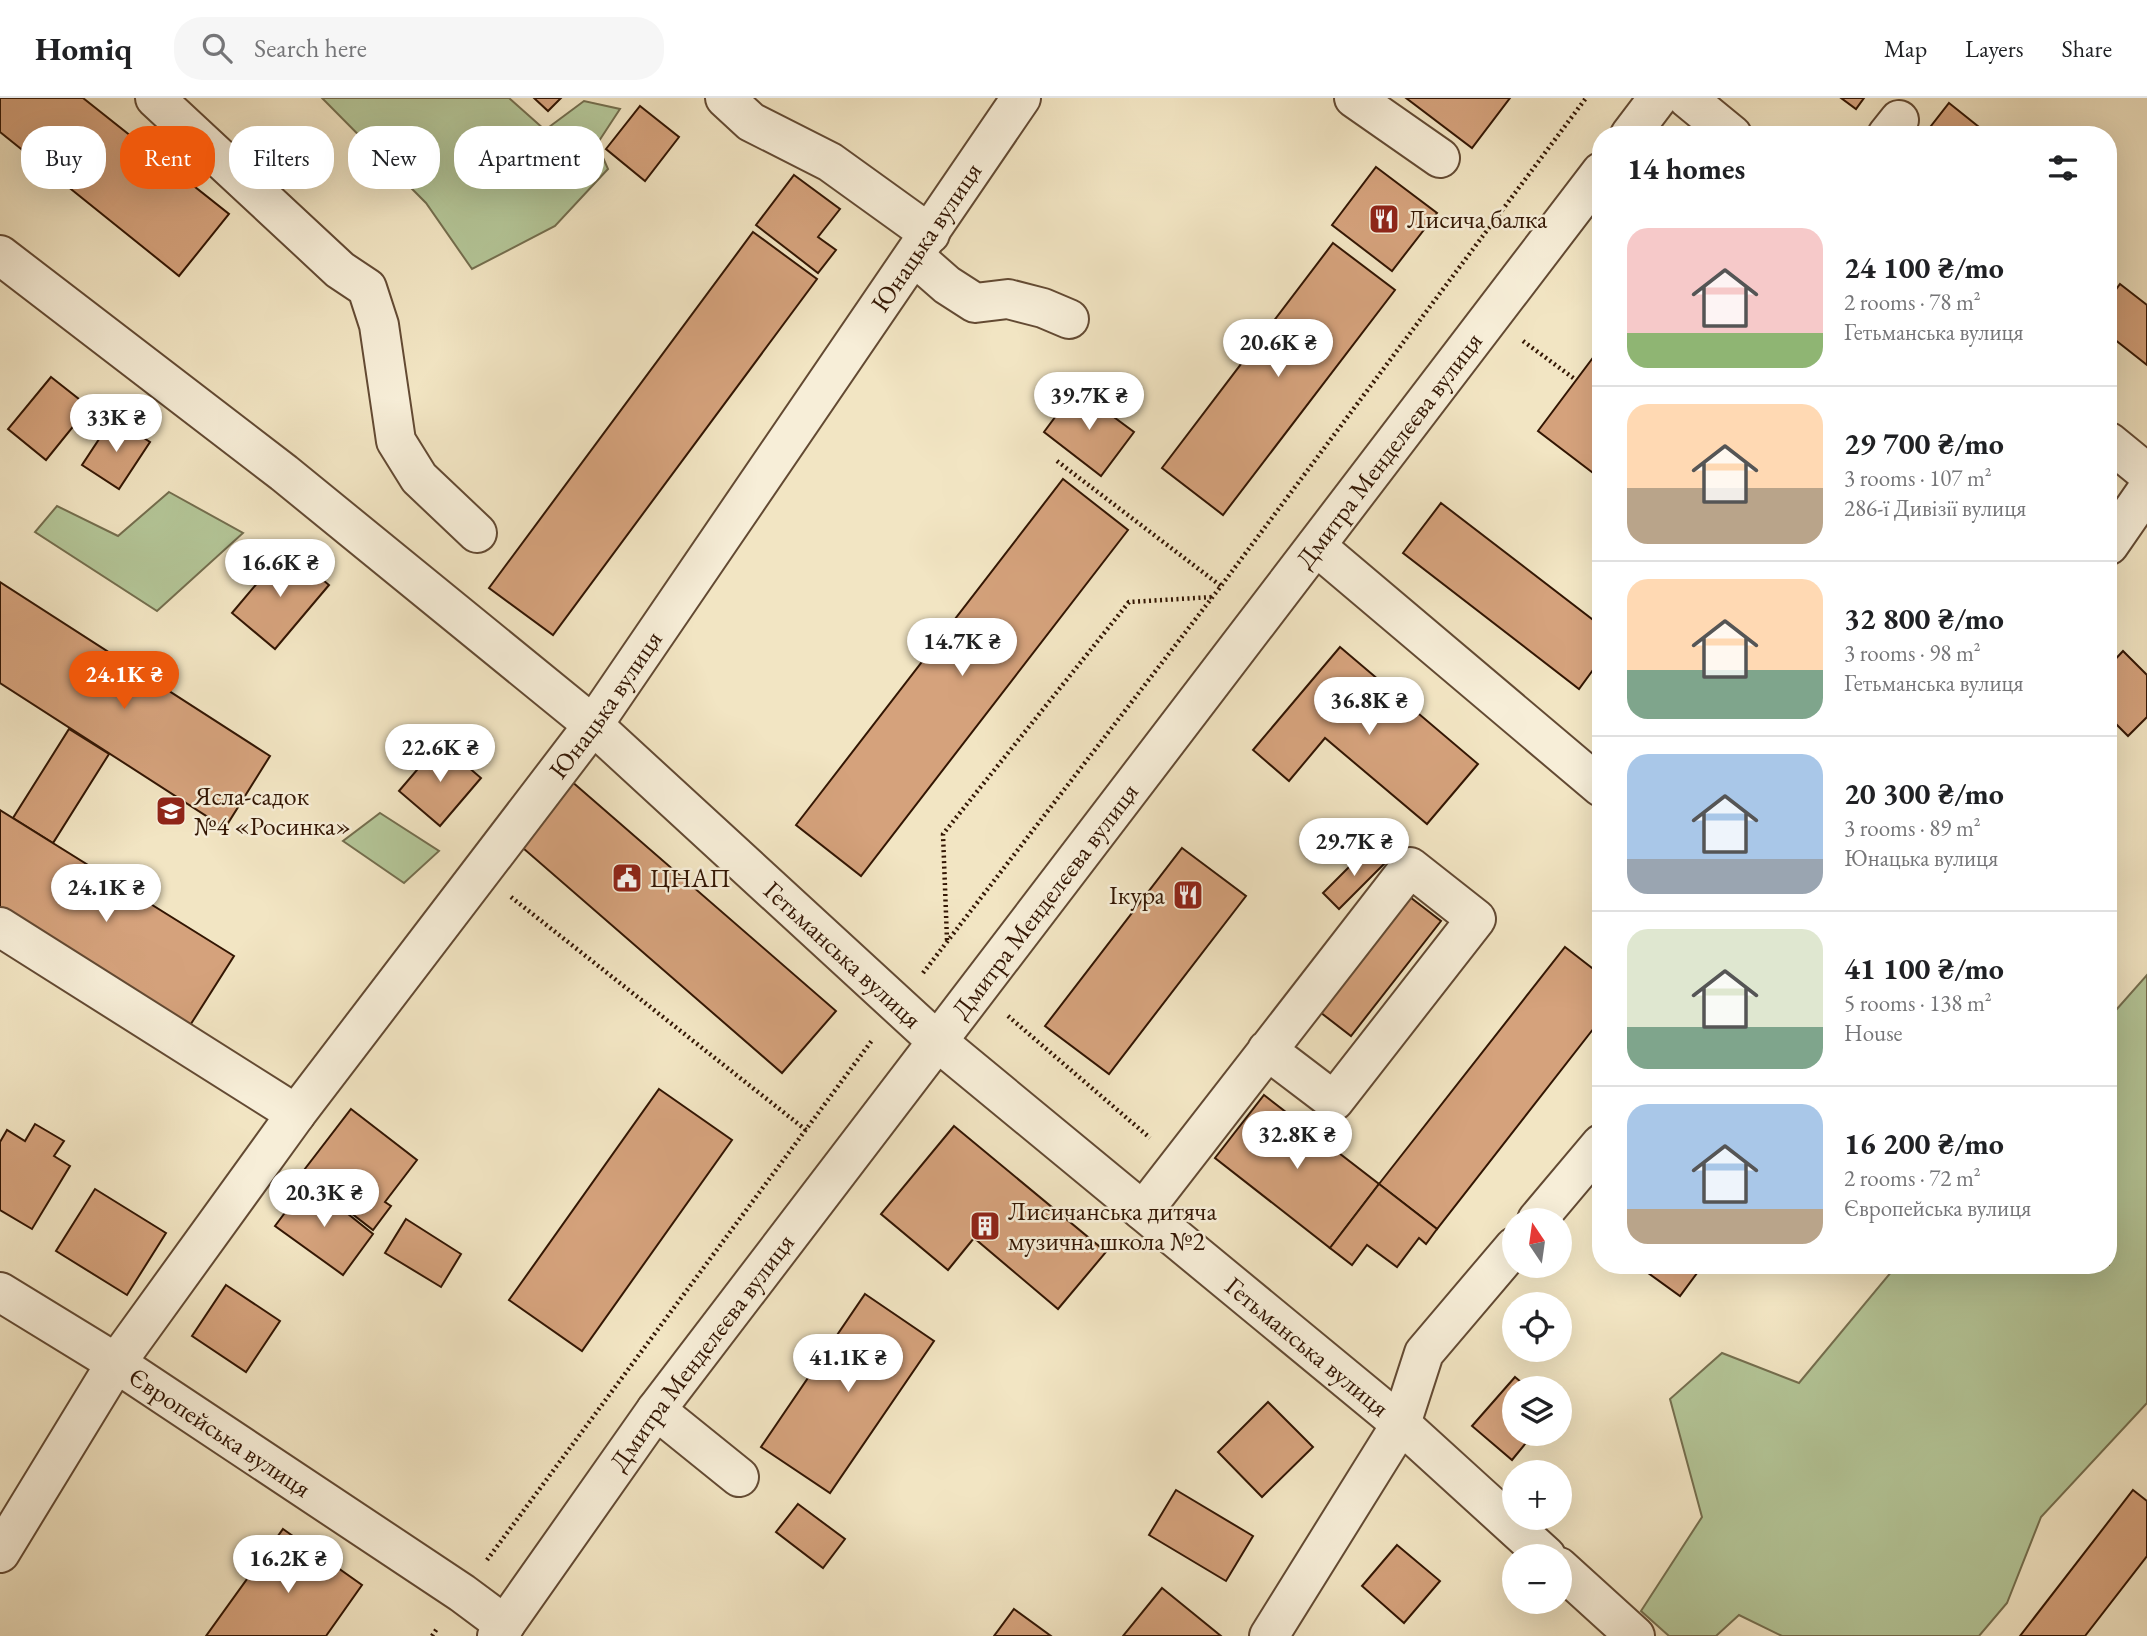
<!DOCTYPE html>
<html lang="en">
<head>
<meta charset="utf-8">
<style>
	:root { --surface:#fff; --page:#f6f6f6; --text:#202124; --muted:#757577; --line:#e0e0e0; --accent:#ea580c }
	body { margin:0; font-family:"EB Garamond",serif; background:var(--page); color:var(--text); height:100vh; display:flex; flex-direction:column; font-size:26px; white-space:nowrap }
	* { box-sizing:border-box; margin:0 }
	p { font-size:23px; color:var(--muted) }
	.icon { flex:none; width:38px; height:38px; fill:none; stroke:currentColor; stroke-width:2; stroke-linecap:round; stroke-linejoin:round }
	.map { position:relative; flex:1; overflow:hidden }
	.side { position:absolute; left:1592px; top:28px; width:525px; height:1148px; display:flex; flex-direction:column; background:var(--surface); border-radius:28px; box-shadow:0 7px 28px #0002 }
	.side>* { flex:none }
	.top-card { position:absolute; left:21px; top:28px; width:665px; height:63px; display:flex; gap:14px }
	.needle { width:46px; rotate:347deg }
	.controls { position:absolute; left:1502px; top:1110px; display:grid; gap:14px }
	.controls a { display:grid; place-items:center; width:70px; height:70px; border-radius:50%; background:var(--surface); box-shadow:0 7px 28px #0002; font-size:35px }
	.price { position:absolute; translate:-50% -60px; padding:0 16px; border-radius:24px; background:#fff; color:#222; font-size:23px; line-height:46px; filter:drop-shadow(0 2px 4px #0008) }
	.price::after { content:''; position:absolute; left:50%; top:42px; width:21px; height:16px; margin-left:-10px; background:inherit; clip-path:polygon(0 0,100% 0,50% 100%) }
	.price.current { background:var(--accent); color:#fff }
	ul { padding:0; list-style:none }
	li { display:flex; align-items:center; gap:21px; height:175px; padding:0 35px }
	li+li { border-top:2px solid var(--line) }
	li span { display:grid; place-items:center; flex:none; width:196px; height:140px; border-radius:21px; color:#555 }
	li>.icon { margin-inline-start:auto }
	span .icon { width:84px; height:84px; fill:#fffc; stroke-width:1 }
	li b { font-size:30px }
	h2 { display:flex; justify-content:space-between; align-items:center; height:84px; padding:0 35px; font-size:30px }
	.pill { padding:0 24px; border-radius:28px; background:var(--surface); box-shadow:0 7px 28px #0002; font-size:24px; line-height:63px }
	.pill.current { background:var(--accent); color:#fff }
	header { display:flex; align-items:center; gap:42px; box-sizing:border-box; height:98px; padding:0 35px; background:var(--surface); border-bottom:2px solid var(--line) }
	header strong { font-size:33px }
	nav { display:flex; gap:38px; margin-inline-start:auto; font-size:24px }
	.search { width:490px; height:63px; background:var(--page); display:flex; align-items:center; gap:18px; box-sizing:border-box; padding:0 24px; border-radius:28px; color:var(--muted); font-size:26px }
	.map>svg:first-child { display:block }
	.green { fill:#b4c698; stroke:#746e4e; stroke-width:2 }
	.building { fill:#d5a27c; stroke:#331603; stroke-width:2 }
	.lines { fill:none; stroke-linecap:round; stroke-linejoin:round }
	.minor-casing { stroke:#634a33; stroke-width:42 }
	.path { stroke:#331603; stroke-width:4.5; stroke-dasharray:2 3.5; stroke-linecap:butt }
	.minor { stroke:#f7eed8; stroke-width:38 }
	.labels { text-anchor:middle; stroke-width:5; stroke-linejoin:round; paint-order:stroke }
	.poi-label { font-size:26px; fill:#331603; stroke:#f7eed8; text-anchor:start }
	.street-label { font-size:26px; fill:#331603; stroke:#f7eed8 }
</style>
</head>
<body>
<header>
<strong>Homiq</strong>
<div class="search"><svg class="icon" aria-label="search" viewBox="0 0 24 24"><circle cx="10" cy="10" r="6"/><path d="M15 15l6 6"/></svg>Search here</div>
<nav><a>Map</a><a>Layers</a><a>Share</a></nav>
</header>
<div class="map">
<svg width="2147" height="1538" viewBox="0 0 2147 1538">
	<rect width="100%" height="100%" fill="#f2e5c3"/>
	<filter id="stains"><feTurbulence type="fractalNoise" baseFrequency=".00286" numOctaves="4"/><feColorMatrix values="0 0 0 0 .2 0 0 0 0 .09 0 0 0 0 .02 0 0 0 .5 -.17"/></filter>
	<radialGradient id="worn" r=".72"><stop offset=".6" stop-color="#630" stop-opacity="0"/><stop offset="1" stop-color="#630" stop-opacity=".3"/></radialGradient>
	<g class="green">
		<path d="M 322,0 L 509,0 L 545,32 L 584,3 L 620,11 L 597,46 L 608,71 L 555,128 L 472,171 L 426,105 Z"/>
		<path d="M 169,394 L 243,435 L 157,513 L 35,434 L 57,408 L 118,438 Z"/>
		<path d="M 380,715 L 439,753 L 404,785 L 343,743 Z"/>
		<path d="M 2147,877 L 2147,1305 L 2041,1419 L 2007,1505 L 1979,1538 L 1782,1538 L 1739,1517 L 1716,1538 L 1669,1538 L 1641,1513 L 1702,1419 L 1670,1301 L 1722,1255 L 1799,1285 L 1897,1167 L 2109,1167 L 2109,920 Z"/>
	</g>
	<g class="building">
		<path d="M 0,0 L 83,0 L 229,116 L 179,178 L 0,34 Z"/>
		<path d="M 534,0 L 561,0 L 548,13 Z"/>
		<path d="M 1406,0 L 1510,0 L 1472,50 Z"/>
		<path d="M 1841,0 L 1864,0 L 1856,11 Z"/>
		<path d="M 1949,5 L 1989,37 L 1924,37 Z"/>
		<path d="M 640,8 L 679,39 L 645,83 L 606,51 Z"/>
		<path d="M 1376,69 L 1437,115 L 1392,173 L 1332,127 Z"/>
		<path d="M 794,77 L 840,111 L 818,139 L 836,152 L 818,175 L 756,127 Z"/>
		<path d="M 753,134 L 817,181 L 553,537 L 489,490 Z"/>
		<path d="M 1333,145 L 1395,192 L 1223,417 L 1162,370 Z"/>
		<path d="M 2120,186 L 2147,207 L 2147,267 L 2109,237 L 2109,201 Z"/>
		<path d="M 1601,249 L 1601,381 L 1538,333 Z"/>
		<path d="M 51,279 L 89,309 L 46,362 L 8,331 Z"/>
		<path d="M 1076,291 L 1134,334 L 1101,378 L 1044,334 Z"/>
		<path d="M 113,320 L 150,344 L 119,391 L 82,367 Z"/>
		<path d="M 1063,381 L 1128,432 L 861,778 L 796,727 Z"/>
		<path d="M 1441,405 L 1601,528 L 1601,561 L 1579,591 L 1403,455 Z"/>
		<path d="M 286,451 L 329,487 L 275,551 L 232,515 Z"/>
		<path d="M 0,484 L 270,658 L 225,730 L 0,585 Z"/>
		<path d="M 1340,549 L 1478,666 L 1427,726 L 1325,640 L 1289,683 L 1253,652 Z"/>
		<path d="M 2123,553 L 2147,577 L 2147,619 L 2128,638 L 2109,619 L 2109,568 Z"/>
		<path d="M 69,631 L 109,656 L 53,745 L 13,720 Z"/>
		<path d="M 440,645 L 481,680 L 440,728 L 399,693 Z"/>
		<path d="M 570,682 L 836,913 L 782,975 L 516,744 Z"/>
		<path d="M 0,712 L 234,858 L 189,929 L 0,811 Z"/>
		<path d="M 1369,749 L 1385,765 L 1339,811 L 1323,795 Z"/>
		<path d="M 1182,750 L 1246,798 L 1109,976 L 1045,928 Z"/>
		<path d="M 1406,796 L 1441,823 L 1351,938 L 1316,911 Z"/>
		<path d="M 1565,849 L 1601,877 L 1601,921 L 1437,1131 L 1379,1086 Z"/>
		<path d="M 659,991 L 732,1042 L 582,1253 L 509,1202 Z"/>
		<path d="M 1264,997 L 1379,1086 L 1330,1150 L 1215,1060 Z"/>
		<path d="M 351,1011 L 417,1062 L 385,1104 L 391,1108 L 373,1132 L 301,1076 Z"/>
		<path d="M 35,1026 L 64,1043 L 54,1058 L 70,1068 L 32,1131 L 0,1112 L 0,1044 L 7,1032 L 25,1043 Z"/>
		<path d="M 954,1028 L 1106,1154 L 1058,1211 L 974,1140 L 948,1172 L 881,1116 Z"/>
		<path d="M 308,1084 L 373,1136 L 343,1177 L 275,1128 Z"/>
		<path d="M 1379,1086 L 1437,1131 L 1426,1146 L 1419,1140 L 1397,1169 L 1367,1147 L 1352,1167 L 1330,1150 Z"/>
		<path d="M 95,1091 L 166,1135 L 127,1197 L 56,1153 Z"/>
		<path d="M 406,1121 L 461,1156 L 441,1189 L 385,1155 Z"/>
		<path d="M 1637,1167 L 1703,1167 L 1680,1198 Z"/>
		<path d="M 226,1187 L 280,1223 L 246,1274 L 192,1238 Z"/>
		<path d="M 865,1196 L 934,1243 L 830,1395 L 761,1349 Z"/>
		<path d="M 1515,1279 L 1528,1290 L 1514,1290 L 1514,1335 L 1534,1335 L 1512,1362 L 1472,1328 Z"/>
		<path d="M 1268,1304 L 1313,1349 L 1262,1399 L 1218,1354 Z"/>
		<path d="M 1176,1392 L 1253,1438 L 1226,1483 L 1149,1437 Z"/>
		<path d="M 2133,1392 L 2147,1403 L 2147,1458 L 2085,1538 L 2020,1538 Z"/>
		<path d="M 798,1406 L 845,1441 L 823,1470 L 776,1434 Z"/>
		<path d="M 283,1431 L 362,1487 L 326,1538 L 206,1538 Z"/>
		<path d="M 1397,1447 L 1440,1483 L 1404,1525 L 1362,1488 Z"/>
		<path d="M 1162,1490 L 1221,1538 L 1123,1538 Z"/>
		<path d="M 1014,1511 L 1051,1538 L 994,1538 Z"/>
	</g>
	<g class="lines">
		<g class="minor-casing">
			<g id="minor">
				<path d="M 155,0 L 340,172 L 367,190 L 379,227 L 396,343 L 419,380 L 477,435"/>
				<path d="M 725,0 L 751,24 L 830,64 L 930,136"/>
				<path d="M 1354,0 L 1440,60"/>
				<path d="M 1687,0 L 1732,37"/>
				<path d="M 1630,37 L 1658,0"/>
				<path d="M 1887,37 L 1899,22"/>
				<path id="s1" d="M 0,157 L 284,375 L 593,627 L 938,944 L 1401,1326 L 1546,1458"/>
				<path d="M 915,159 L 947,187 L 975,205 L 1008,201 L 1043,210 L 1069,221"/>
				<path d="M 2109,344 L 2147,375"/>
				<path d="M 2109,447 L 2147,392"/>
				<path d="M 1316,448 L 1601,689"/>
				<path d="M 0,829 L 296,1016"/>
				<path d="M 1143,1113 L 1410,769 L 1476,821 L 1334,1003 L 1267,952"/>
				<path d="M 1537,1122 L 1601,1046"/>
				<path id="s2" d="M 0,1194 L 116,1265 L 462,1495 L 505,1527"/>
				<path d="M 656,1312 L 739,1379"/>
				<path id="s3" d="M 0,1455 L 116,1265 L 296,1016 L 593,627 L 1021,0"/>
				<path d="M 1559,1469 L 1635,1538"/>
				<path id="s4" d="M 497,1538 L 656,1312 L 1601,74"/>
				<path d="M 1269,1538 L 1401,1326 L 1424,1255 L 1514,1149"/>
			</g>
		</g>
		<g class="path">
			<path d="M 1523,243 L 1576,282"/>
			<path d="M 1057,363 L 1221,488"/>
			<path d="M 511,799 L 806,1032"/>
			<path d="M 947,842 L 943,736 L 1129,504 L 1213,499"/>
			<path d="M 923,875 L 1221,488 L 1586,0"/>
			<path d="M 1008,918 L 1150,1040"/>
			<path d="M 487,1462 L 873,941"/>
			<path d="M 432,1538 L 438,1529"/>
		</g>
		<use href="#minor" class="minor"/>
	</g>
	<defs>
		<g id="restaurant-square" transform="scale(1.575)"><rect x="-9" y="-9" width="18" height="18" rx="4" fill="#8f2418" stroke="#f7eed8"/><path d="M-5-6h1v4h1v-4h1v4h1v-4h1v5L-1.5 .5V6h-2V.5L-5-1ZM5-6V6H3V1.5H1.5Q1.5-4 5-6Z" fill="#fff"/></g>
		<g id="school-square" transform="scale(1.575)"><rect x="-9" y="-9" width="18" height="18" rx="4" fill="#8f2418" stroke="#f7eed8"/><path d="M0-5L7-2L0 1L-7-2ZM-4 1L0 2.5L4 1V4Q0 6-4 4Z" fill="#fff"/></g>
		<g id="civic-square" transform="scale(1.575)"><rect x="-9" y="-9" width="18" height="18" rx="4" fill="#8f2418" stroke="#f7eed8"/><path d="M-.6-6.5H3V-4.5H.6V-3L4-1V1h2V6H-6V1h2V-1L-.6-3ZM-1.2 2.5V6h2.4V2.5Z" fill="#fff"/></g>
		<g id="building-square" transform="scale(1.575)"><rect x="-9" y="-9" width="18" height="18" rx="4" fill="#8f2418" stroke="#f7eed8"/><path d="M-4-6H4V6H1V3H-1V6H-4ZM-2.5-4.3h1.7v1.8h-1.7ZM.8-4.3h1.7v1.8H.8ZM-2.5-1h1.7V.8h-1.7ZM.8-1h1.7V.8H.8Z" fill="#fff"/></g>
	</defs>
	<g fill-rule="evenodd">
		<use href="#restaurant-square" x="1384" y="121"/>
		<use href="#school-square" x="171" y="713"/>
		<use href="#civic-square" x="627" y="780"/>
		<use href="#restaurant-square" x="1188" y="797"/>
		<use href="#building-square" x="985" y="1128"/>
	</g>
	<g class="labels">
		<g class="poi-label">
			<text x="1407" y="130">Лисича балка</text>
			<text x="194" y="707">Ясла-садок<tspan x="194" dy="30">№4 «Росинка»</tspan></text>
			<text x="650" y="789">ЦНАП</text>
			<text x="1165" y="806" text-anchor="end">Ікура</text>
			<text x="1008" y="1122">Лисичанська дитяча<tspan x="1008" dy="30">музична школа №2</tspan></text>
		</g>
		<g class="street-label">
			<text dy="9" stroke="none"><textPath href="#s3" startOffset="1610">Юнацька вулиця</textPath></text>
			<text dy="9" stroke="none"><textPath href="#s4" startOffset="1484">Дмитра Менделєєва вулиця</textPath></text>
			<text dy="9" stroke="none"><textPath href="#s3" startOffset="1043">Юнацька вулиця</textPath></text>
			<text dy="9" stroke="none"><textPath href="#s4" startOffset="917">Дмитра Менделєєва вулиця</textPath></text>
			<text dy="9" stroke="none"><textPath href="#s1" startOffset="1096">Гетьманська вулиця</textPath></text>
			<text dy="9" stroke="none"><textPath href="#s1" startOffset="1704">Гетьманська вулиця</textPath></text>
			<text dy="9" stroke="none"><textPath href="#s4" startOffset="350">Дмитра Менделєєва вулиця</textPath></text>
			<text dy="9" stroke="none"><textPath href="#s2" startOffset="261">Європейська вулиця</textPath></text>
		</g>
	</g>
	<rect width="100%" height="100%" filter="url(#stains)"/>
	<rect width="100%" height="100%" fill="url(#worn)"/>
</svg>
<div class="controls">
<a><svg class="needle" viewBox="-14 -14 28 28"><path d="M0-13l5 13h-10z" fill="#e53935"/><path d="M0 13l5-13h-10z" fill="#757577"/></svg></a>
<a><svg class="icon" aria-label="locate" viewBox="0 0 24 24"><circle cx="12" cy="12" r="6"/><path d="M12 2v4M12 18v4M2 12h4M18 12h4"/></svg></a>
<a><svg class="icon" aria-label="layers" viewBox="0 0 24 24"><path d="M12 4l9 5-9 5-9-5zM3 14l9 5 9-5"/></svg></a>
<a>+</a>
<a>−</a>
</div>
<b class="price" style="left:1278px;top:281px">20.6K ₴</b>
<b class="price" style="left:1089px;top:334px">39.7K ₴</b>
<b class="price" style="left:116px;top:356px">33K ₴</b>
<b class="price" style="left:280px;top:501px">16.6K ₴</b>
<b class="price" style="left:962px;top:580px">14.7K ₴</b>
<b class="price current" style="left:124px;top:613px">24.1K ₴</b>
<b class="price" style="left:1369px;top:639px">36.8K ₴</b>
<b class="price" style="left:440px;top:686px">22.6K ₴</b>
<b class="price" style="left:1354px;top:780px">29.7K ₴</b>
<b class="price" style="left:106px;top:826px">24.1K ₴</b>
<b class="price" style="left:1297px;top:1073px">32.8K ₴</b>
<b class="price" style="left:324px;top:1131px">20.3K ₴</b>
<b class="price" style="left:848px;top:1296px">41.1K ₴</b>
<b class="price" style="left:288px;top:1497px">16.2K ₴</b>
<div class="top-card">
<a class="pill">Buy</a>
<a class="pill current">Rent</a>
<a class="pill">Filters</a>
<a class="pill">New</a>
<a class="pill">Apartment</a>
</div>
<section class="side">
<h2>14 homes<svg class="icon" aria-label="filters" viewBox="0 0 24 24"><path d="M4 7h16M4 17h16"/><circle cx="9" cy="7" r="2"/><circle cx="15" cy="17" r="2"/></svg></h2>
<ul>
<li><span style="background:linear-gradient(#f6c9c9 75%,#8fb573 0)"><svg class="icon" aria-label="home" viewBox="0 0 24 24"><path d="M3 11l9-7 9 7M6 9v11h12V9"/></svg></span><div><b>24 100 ₴/mo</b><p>2 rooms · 78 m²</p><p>Гетьманська вулиця</p></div></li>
<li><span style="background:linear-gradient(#ffd9b3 60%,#b9a48a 0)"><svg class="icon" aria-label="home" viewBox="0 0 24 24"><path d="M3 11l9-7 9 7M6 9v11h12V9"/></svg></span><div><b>29 700 ₴/mo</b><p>3 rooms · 107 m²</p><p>286-ї Дивізії вулиця</p></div></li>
<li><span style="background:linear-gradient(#ffd9b3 65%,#7fa58c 0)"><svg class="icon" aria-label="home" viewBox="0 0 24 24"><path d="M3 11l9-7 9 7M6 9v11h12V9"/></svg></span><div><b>32 800 ₴/mo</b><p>3 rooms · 98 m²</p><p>Гетьманська вулиця</p></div></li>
<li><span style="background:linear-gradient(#a9c7e8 75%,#9aa5b1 0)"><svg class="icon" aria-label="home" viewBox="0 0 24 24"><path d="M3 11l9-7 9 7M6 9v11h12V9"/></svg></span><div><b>20 300 ₴/mo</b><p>3 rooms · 89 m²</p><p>Юнацька вулиця</p></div></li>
<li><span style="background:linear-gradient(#dfe7d0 70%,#7fa58c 0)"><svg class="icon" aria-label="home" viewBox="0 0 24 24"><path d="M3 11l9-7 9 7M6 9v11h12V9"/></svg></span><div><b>41 100 ₴/mo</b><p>5 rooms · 138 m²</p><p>House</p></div></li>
<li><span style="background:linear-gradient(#a9c7e8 75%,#b9a48a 0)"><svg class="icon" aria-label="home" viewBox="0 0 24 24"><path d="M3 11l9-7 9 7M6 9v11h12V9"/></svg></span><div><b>16 200 ₴/mo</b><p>2 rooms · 72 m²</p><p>Європейська вулиця</p></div></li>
</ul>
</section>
</div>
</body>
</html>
